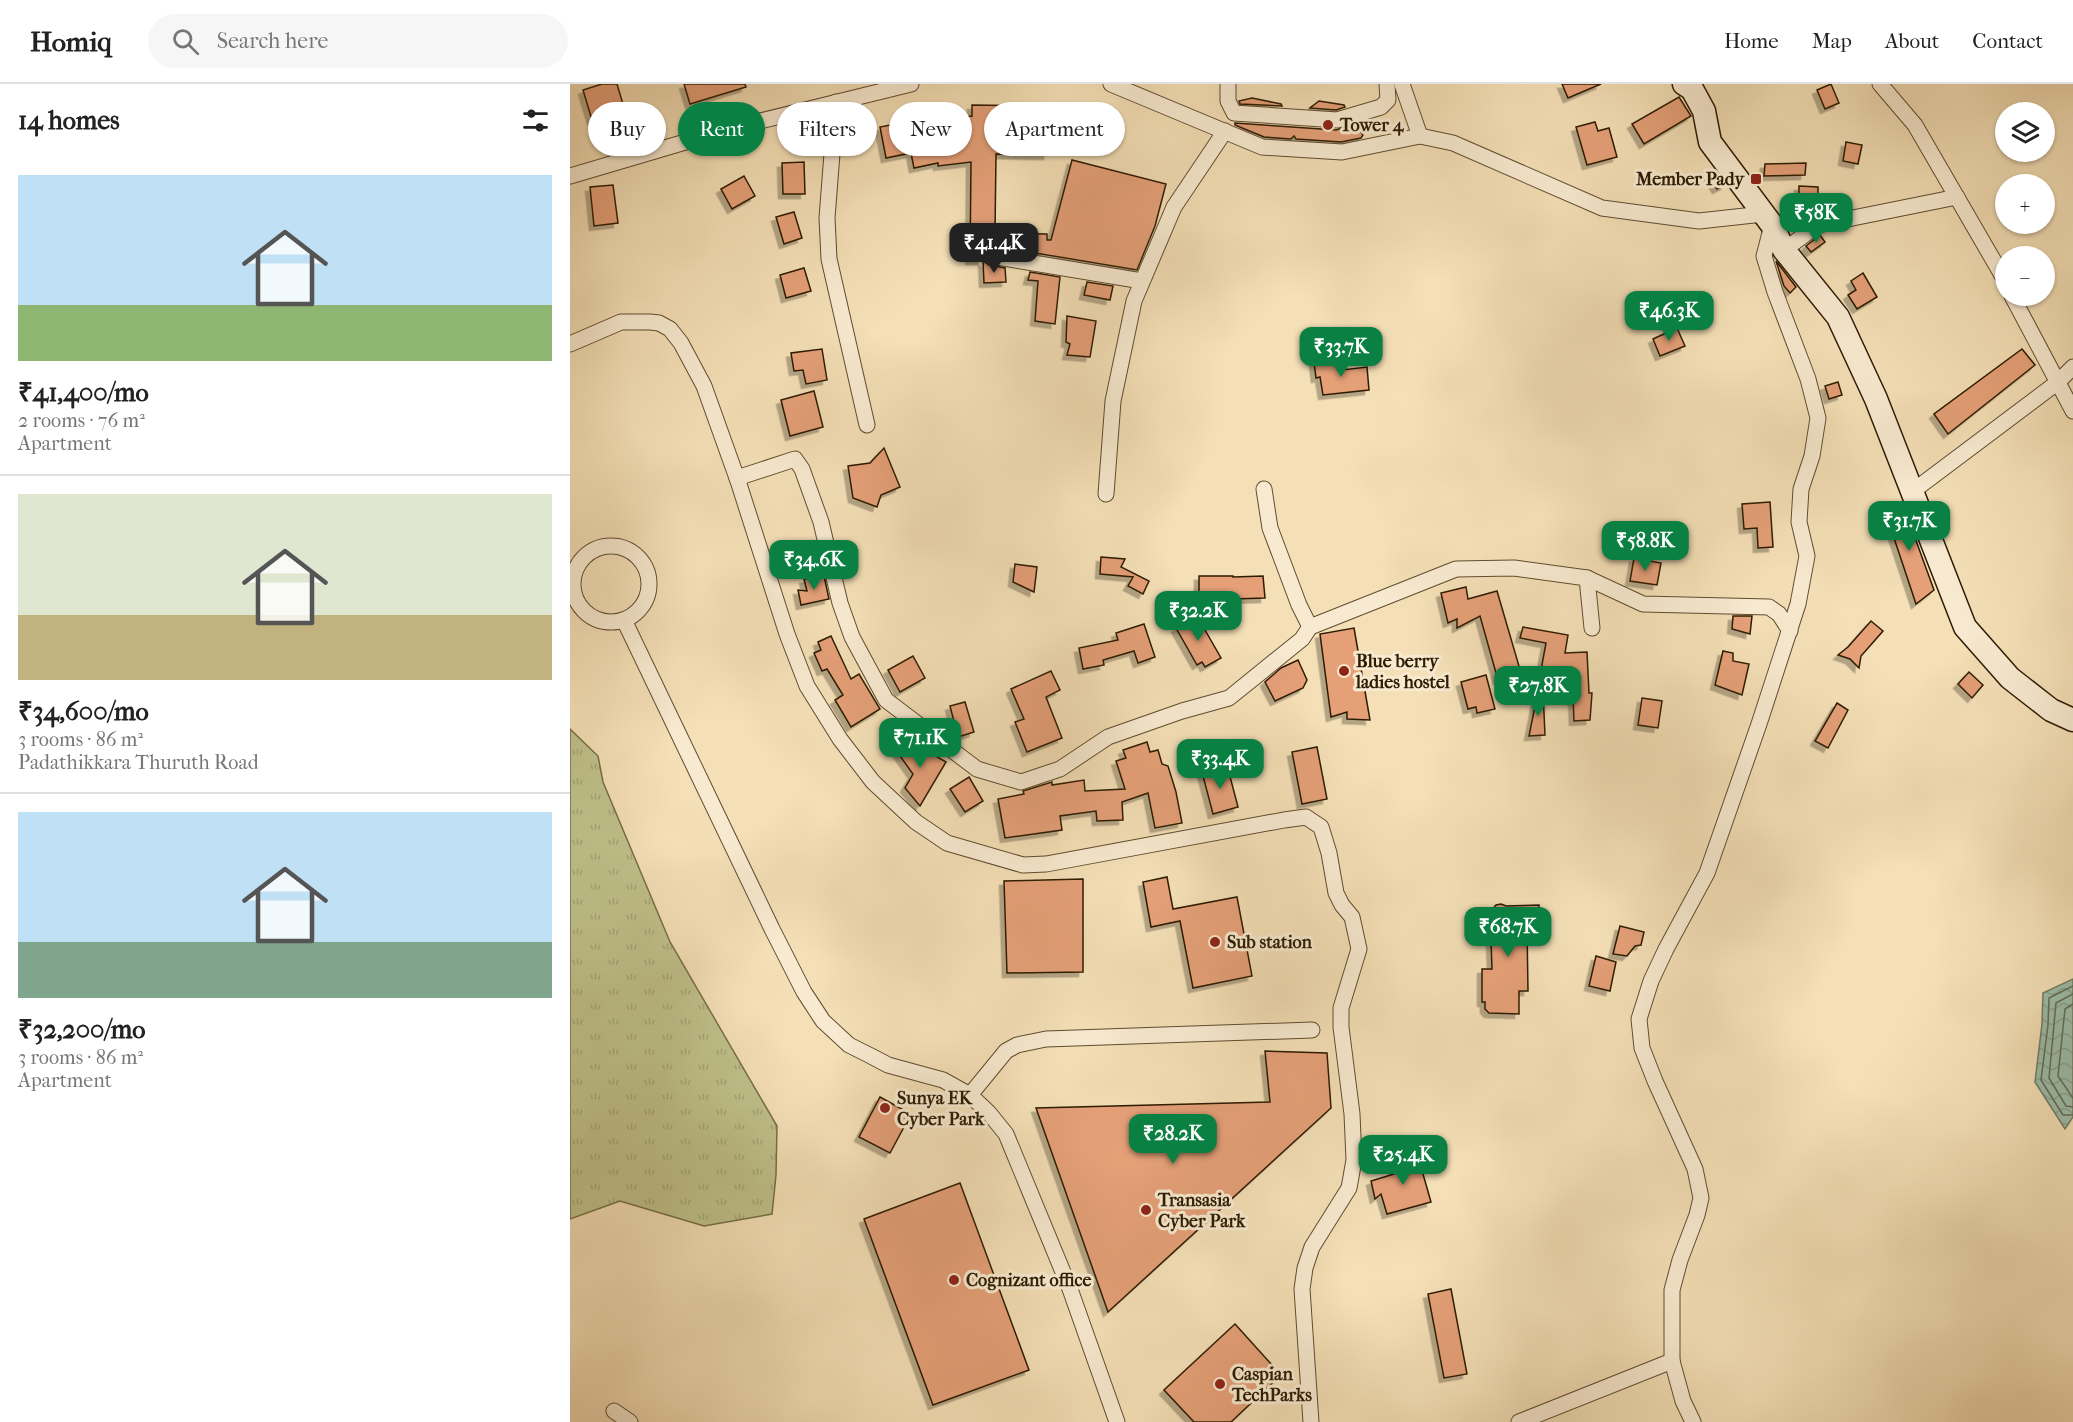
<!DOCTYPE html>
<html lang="en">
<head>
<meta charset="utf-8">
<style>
	:root { --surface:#fff; --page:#f6f6f6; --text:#222; --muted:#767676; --line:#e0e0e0; --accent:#0b8043 }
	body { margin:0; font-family:"IM FELL French Canon",serif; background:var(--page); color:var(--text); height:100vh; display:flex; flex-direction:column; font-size:22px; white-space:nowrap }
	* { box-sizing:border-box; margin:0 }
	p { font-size:20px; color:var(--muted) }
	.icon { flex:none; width:33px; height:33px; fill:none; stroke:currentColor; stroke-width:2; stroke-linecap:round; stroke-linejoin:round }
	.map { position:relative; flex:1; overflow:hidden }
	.panel { display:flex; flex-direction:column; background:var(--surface); width:570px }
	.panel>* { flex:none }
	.guide { position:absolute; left:18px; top:18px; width:570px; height:54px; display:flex; gap:12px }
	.fabs { position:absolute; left:1425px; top:18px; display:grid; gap:12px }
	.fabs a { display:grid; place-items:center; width:60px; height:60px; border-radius:50%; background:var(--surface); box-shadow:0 2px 4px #0004; font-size:30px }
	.price { position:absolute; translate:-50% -51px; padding:0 14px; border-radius:12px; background:var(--accent); color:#fff; font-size:20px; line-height:39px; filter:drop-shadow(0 2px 3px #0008) }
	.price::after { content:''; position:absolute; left:50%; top:36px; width:18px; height:14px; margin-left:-9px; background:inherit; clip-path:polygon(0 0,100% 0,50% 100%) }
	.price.selected { background:#222; color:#fff }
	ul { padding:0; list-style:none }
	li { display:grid; align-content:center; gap:12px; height:318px; padding:0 18px }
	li+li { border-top:2px solid var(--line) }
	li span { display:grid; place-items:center; height:186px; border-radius:0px; color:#555 }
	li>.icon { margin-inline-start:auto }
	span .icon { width:108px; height:108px; fill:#fffc; stroke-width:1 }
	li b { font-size:26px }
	h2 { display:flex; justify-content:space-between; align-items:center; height:72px; padding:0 18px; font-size:26px }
	.pill { padding:0 21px; border-radius:27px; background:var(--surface); box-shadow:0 2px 4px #0004; font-size:21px; line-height:54px }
	.pill.selected { background:var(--accent); color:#fff }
	header { display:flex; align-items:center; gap:36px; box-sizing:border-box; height:84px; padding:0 30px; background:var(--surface); border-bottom:2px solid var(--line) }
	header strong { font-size:28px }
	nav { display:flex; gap:33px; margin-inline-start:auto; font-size:21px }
	.search { width:420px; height:54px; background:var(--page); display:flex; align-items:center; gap:15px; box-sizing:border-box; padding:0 21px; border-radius:33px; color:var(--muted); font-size:22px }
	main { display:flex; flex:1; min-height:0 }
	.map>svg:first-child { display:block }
	.grass { fill:url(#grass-tufts); stroke:#766e46; stroke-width:1.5 }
	.water { fill:url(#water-waves); stroke:#707c66; stroke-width:1.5 }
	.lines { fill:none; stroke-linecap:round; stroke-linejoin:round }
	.shore { stroke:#646c56; stroke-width:1.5 }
	.building { fill:#e5a078; stroke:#2d1b02; stroke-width:1.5; filter:url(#shadow) }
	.minor-casing { stroke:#5f4c2f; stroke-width:17 }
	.secondary-casing { stroke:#2d1b02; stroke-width:25 }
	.minor { stroke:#f8ead0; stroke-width:15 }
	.secondary { stroke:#f8ead0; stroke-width:22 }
	.poi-dot { fill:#8f2418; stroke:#f8ead0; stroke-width:2 }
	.labels { text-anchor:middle; stroke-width:6; stroke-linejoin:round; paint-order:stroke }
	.poi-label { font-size:18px; font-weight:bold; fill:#2d1b02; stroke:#f8ead0; text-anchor:start }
</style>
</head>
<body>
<header>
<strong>Homiq</strong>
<div class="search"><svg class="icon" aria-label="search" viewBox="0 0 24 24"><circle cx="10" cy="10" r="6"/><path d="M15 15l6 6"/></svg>Search here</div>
<nav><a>Home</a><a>Map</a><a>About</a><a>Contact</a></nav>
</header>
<main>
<section class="panel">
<h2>14 homes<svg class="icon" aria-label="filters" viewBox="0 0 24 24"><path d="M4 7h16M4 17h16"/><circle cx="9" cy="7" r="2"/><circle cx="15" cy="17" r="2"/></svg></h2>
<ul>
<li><span style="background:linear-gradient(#bfe0f5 70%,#8fb573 0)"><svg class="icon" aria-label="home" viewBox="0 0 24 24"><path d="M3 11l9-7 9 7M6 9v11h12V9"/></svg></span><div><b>₹41,400/mo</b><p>2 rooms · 76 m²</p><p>Apartment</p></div></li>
<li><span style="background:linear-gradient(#dfe7d0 65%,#c2b280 0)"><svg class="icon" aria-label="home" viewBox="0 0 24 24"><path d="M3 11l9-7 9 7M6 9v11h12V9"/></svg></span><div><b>₹34,600/mo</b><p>3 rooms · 86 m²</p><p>Padathikkara Thuruth Road</p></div></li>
<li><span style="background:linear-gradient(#bfe0f5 70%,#7fa58c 0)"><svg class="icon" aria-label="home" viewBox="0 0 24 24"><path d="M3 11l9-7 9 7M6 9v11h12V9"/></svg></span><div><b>₹32,200/mo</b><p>3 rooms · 86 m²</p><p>Apartment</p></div></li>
</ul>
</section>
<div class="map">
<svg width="1503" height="1338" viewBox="0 0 1503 1338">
	<defs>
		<pattern id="grass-tufts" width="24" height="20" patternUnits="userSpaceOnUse" patternTransform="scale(1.5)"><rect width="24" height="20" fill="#bfc18b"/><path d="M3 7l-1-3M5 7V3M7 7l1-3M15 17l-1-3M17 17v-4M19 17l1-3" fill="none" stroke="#a4a576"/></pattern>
		<pattern id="water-waves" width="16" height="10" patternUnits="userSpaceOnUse" patternTransform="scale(1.5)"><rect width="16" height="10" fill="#9cbda9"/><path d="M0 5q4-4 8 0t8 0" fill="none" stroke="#87a290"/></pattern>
		<filter id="shadow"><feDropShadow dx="-4.5" dy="4.5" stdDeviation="0" flood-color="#0004"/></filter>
	</defs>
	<rect width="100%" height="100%" fill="#f4dfb6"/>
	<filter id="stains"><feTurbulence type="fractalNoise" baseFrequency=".00333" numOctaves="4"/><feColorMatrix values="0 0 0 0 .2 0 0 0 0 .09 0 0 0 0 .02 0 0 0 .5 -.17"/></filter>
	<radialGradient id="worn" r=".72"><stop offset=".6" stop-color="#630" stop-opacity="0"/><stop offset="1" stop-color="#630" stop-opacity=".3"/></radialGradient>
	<path class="grass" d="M 0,645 L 28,672 L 33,698 L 100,858 L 207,1042 L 206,1091 L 202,1130 L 134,1142 L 50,1117 L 0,1135 Z"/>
	<path class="water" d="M 1503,895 L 1503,1033 L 1495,1045 L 1465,998 L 1472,940 L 1473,909 Z"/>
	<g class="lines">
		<g class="shore">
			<path d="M 1503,902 L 1479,914 L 1478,941 L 1471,996 L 1493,1031 L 1503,1031"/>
			<path d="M 1503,910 L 1486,919 L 1479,994 L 1496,1022 L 1503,1023"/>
			<path d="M 1503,920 L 1495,925 L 1488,992 L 1503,1014"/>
		</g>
	</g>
	<g class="building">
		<path d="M 32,0 L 47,0 L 55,27 L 22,36 L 13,6 Z"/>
		<path d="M 114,0 L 175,0 L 176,3 L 120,20 Z"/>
		<path d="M 992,0 L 1031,0 L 998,14 Z"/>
		<path d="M 1261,0 L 1269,19 L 1255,25 L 1247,6 Z"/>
		<path d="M 1109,13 L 1121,32 L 1074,60 L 1062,40 Z"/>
		<path d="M 682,14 L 711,20 L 712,22 L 670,20 L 669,17 Z"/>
		<path d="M 749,17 L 774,21 L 775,23 L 766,26 L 740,24 Z"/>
		<path d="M 402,21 L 479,22 L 478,71 L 426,70 L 425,149 L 477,150 L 477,156 L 481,156 L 502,76 L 596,100 L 585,142 L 567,186 L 423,162 L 413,166 L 412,176 L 400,176 L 401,78 L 368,82 L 368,79 L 344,84 L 341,69 L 316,74 L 310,43 L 355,34 L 356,38 L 402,32 Z"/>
		<path d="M 1025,38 L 1028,47 L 1039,44 L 1047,73 L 1017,81 L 1006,43 Z"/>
		<path d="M 665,39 L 766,46 L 786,40 L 793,51 L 791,54 L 771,58 L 726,55 L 724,52 L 721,55 L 694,53 L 665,41 Z"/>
		<path d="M 1276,58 L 1292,61 L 1288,80 L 1273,77 Z"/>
		<path d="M 234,78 L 235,110 L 213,110 L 212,79 Z"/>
		<path d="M 1236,79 L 1235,91 L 1194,92 L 1195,80 Z"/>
		<path d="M 1144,86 L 1155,101 L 1147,105 L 1138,90 Z"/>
		<path d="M 174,92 L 185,112 L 162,125 L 151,105 Z"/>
		<path d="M 43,101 L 48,139 L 24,142 L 20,103 Z"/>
		<path d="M 1229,102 L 1248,103 L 1248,116 L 1253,116 L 1253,129 L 1229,129 Z"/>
		<path d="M 224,128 L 232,154 L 214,160 L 206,133 Z"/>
		<path d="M 1250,151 L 1255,158 L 1241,168 L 1236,162 Z"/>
		<path d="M 413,177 L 419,181 L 435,184 L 436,198 L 414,199 Z"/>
		<path d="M 1206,177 L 1226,203 L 1220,209 L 1214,202 Z"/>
		<path d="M 234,184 L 241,207 L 216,214 L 210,191 Z"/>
		<path d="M 460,188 L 490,193 L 485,240 L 465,237 L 468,197 L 458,196 Z"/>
		<path d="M 1293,189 L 1307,213 L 1287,225 L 1278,211 L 1286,206 L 1281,197 Z"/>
		<path d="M 517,198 L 543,202 L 540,216 L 514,211 Z"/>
		<path d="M 497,232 L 526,237 L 520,273 L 497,271 L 500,260 L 496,258 Z"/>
		<path d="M 1107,244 L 1115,262 L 1090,272 L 1083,255 Z"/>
		<path d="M 252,265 L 257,296 L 236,300 L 233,286 L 224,287 L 221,269 Z"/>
		<path d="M 1452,265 L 1465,281 L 1378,350 L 1364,330 Z"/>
		<path d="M 770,274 L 772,286 L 797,283 L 799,306 L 753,311 L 750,293 L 746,294 L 744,278 Z"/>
		<path d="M 1268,298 L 1272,311 L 1259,315 L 1255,302 Z"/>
		<path d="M 244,307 L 253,343 L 220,352 L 211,316 Z"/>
		<path d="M 314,364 L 330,403 L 311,411 L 307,423 L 283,414 L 278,382 L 300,379 Z"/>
		<path d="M 1200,418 L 1203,463 L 1188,464 L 1187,444 L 1174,445 L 1172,420 Z"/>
		<path d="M 1333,421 L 1364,506 L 1346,520 L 1319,439 L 1313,441 L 1309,429 Z"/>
		<path d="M 531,473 L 555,475 L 551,483 L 579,497 L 573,510 L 558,502 L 563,493 L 530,490 Z"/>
		<path d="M 1064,474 L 1091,479 L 1087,501 L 1060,497 Z"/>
		<path d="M 445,480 L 467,483 L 464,508 L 443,498 Z"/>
		<path d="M 254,492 L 259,515 L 231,521 L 228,506 L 237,507 L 234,495 Z"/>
		<path d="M 629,492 L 663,492 L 663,493 L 693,492 L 695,514 L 629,516 Z"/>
		<path d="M 896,503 L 898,515 L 927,507 L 951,589 L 928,596 L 910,532 L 887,544 L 887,535 L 878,539 L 871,509 Z"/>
		<path d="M 627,532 L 651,574 L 635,583 L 632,578 L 627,581 L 606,544 Z"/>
		<path d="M 1163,532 L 1182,532 L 1180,550 L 1162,545 Z"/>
		<path d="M 1301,537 L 1313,547 L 1291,572 L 1289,584 L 1280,575 L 1268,571 L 1278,563 Z"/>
		<path d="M 574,540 L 585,573 L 568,579 L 564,567 L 533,576 L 534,581 L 513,585 L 509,564 L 548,556 L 546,549 Z"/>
		<path d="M 953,543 L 998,551 L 995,569 L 1017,568 L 1019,609 L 1022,609 L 1020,636 L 1004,637 L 1002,592 L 971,586 L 976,559 L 950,554 Z"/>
		<path d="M 784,544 L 800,636 L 777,635 L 777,628 L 761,633 L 750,550 Z"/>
		<path d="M 261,552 L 281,595 L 289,590 L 310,625 L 281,643 L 265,616 L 273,611 L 257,585 L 252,587 L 244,569 L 251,566 L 248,558 Z"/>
		<path d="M 1153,567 L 1163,569 L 1163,577 L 1179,580 L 1172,611 L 1145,601 Z"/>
		<path d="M 343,572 L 355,594 L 330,608 L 318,586 Z"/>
		<path d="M 728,576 L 737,596 L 733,604 L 705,617 L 695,598 L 711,584 Z"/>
		<path d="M 481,587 L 490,606 L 476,613 L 492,654 L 457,668 L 445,638 L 454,635 L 441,605 Z"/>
		<path d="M 1399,588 L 1413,601 L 1402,614 L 1388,600 Z"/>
		<path d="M 916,591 L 925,625 L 907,629 L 906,623 L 898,625 L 891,598 Z"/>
		<path d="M 968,607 L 973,607 L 975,651 L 959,652 Z"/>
		<path d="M 1072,614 L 1092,617 L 1088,644 L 1068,641 Z"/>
		<path d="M 395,618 L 404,648 L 388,653 L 380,622 Z"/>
		<path d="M 1267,619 L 1278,626 L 1258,664 L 1245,657 Z"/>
		<path d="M 341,653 L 347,661 L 376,678 L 350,722 L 335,704 L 343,690 L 325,665 Z"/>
		<path d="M 577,658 L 580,668 L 588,666 L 592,680 L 598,682 L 606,708 L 612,739 L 585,744 L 578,709 L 552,718 L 553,736 L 527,737 L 526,727 L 490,732 L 492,746 L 435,754 L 428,715 L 454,710 L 453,707 L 482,698 L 482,701 L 514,696 L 515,707 L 555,705 L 546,677 L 556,674 L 553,666 Z"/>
		<path d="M 747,663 L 757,715 L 732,720 L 722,668 Z"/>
		<path d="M 657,681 L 668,723 L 643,730 L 632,688 Z"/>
		<path d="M 399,693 L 413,717 L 395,728 L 380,705 Z"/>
		<path d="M 597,793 L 603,825 L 667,813 L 682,892 L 623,904 L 610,837 L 581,843 L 573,798 Z"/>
		<path d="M 513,795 L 513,888 L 437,889 L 434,797 Z"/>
		<path d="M 931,820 L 936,822 L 969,821 L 970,842 L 957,843 L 958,907 L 949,907 L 949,930 L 919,929 L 915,925 L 915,918 L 912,918 L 912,885 L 922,885 L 920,828 L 926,821 Z"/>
		<path d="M 1050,842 L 1074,848 L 1071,861 L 1065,862 L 1057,872 L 1043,870 Z"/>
		<path d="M 1026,872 L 1046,878 L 1040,907 L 1019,902 Z"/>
		<path d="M 695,967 L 757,969 L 761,1024 L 538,1228 L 466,1024 L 700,1018 Z"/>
		<path d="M 310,1013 L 341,1030 L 320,1069 L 289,1053 Z"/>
		<path d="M 847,1069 L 861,1118 L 817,1130 L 811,1110 L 805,1115 L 801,1097 L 824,1090 L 823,1085 L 827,1084 L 825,1075 Z"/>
		<path d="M 390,1099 L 459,1286 L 363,1321 L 294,1135 Z"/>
		<path d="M 881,1205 L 897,1290 L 874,1294 L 858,1210 Z"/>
		<path d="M 665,1240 L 711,1291 L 661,1338 L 624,1338 L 594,1306 Z"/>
	</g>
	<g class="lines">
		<g class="minor-casing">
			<g id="minor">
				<path d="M 541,0 L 692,63 L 772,68 L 850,52 L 883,59 L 1032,124 L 1129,137 L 1193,130"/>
				<path d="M 658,0 L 658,17 L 664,29 L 767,36 L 811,23 L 818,16 L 817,0"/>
				<path d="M 832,0 L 850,52"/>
				<path d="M 1310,0 L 1345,41 L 1436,198"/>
				<path d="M 266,18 L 257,134 L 259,175 L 297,341"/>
				<path d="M 0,92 L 166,43 L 341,0"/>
				<path d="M 1214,166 L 1248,141 L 1387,113"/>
				<path d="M 421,172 L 572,197"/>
				<path d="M 1442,212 L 1503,327"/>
				<path d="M 0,260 L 51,238 L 80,238 L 89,239 L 100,245 L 111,259 L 134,302 L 168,397 L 217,550 L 237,602 L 270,655 L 303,698 L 346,738 L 377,759 L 453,781 L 476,780 L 714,736 L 736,733 L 751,743 L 759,769 L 766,809 L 772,821 L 782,833 L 789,865 L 771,924 L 771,943 L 782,1030 L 784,1076 L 779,1104 L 742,1163 L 735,1184 L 732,1205 L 741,1338"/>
				<path d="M 167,394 L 225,375 L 232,385 L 251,438 L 270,519 L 282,553 L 316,616 L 407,685 L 451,698 L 490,685 L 538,653 L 612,627 L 659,614 L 732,555 L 740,543 L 886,485 L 944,484 L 1017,494 L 1022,544"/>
				<path d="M 694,405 L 700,444 L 729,521 L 740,543"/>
				<path d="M 1343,407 L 1488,298 L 1503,283"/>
				<path d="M 536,410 L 543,317 L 564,217 L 604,123 L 655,47"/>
				<circle cx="41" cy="500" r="38"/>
				<path d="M 1017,494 L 1073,520 L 1199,523 L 1209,530 L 1220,547"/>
				<path d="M 54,536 L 202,845 L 234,908 L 253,937 L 279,961 L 301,972 L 318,981 L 373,996 L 400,1011 L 419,1029 L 436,1050 L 500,1205 L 547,1338"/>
				<path d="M 400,1011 L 436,967 L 447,961 L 476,955 L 742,946"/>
				<path d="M 1102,1277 L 1113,1317 L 1123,1338"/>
				<path d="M 44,1327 L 60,1338"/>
				<path d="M 949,1338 L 1102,1277 L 1102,1206 L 1110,1176 L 1127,1131 L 1131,1114 L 1125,1085 L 1085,997 L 1072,964 L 1069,935 L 1081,897 L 1096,865 L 1137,789 L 1189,640 L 1228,520 L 1237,472 L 1229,438 L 1231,405 L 1242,372 L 1248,334 L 1238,295 L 1205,208 L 1194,172 L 1202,141"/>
			</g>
		</g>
		<g class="secondary-casing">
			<path id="secondary" d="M 1114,0 L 1122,5 L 1134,27 L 1140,58 L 1202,141 L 1214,166 L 1268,233 L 1306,315 L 1395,543 L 1440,594 L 1481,626 L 1503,636"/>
		</g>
		<use href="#minor" class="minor"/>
		<use href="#secondary" class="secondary"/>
	</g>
	<g class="poi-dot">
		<circle cx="758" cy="41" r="6"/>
		<rect x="1180" y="89" width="12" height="12" rx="3"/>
		<circle cx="774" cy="587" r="6"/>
		<circle cx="645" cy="858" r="6"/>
		<circle cx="315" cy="1024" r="6"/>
		<circle cx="576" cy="1126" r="6"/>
		<circle cx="384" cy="1196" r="6"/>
		<circle cx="650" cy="1300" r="6"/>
	</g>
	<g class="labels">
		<g class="poi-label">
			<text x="770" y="47">Tower 4</text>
			<text x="1174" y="101" text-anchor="end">Member Pady</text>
			<text x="786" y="583">Blue berry<tspan x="786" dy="21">ladies hostel</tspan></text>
			<text x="657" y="864">Sub station</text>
			<text x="327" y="1020">Sunya EK<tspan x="327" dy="21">Cyber Park</tspan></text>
			<text x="588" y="1122">Transasia<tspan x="588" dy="21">Cyber Park</tspan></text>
			<text x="396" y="1202">Cognizant office</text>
			<text x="662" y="1296">Caspian<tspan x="662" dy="21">TechParks</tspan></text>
		</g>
	</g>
	<rect width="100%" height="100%" filter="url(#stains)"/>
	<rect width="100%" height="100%" fill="url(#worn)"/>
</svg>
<div class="fabs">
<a><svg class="icon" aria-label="layers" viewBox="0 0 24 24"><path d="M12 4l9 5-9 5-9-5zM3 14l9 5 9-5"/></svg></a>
<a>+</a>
<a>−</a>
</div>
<b class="price" style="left:1246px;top:160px">₹58K</b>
<b class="price selected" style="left:424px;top:190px">₹41.4K</b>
<b class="price" style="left:1099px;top:258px">₹46.3K</b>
<b class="price" style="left:771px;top:294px">₹33.7K</b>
<b class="price" style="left:1339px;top:468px">₹31.7K</b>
<b class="price" style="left:1075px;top:488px">₹58.8K</b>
<b class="price" style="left:244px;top:507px">₹34.6K</b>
<b class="price" style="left:628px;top:558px">₹32.2K</b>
<b class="price" style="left:968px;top:633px">₹27.8K</b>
<b class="price" style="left:350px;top:685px">₹71.1K</b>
<b class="price" style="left:650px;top:706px">₹33.4K</b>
<b class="price" style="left:938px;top:874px">₹68.7K</b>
<b class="price" style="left:603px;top:1081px">₹28.2K</b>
<b class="price" style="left:833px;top:1102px">₹25.4K</b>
<div class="guide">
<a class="pill">Buy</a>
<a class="pill selected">Rent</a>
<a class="pill">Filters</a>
<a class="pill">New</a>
<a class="pill">Apartment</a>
</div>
</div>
</main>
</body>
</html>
